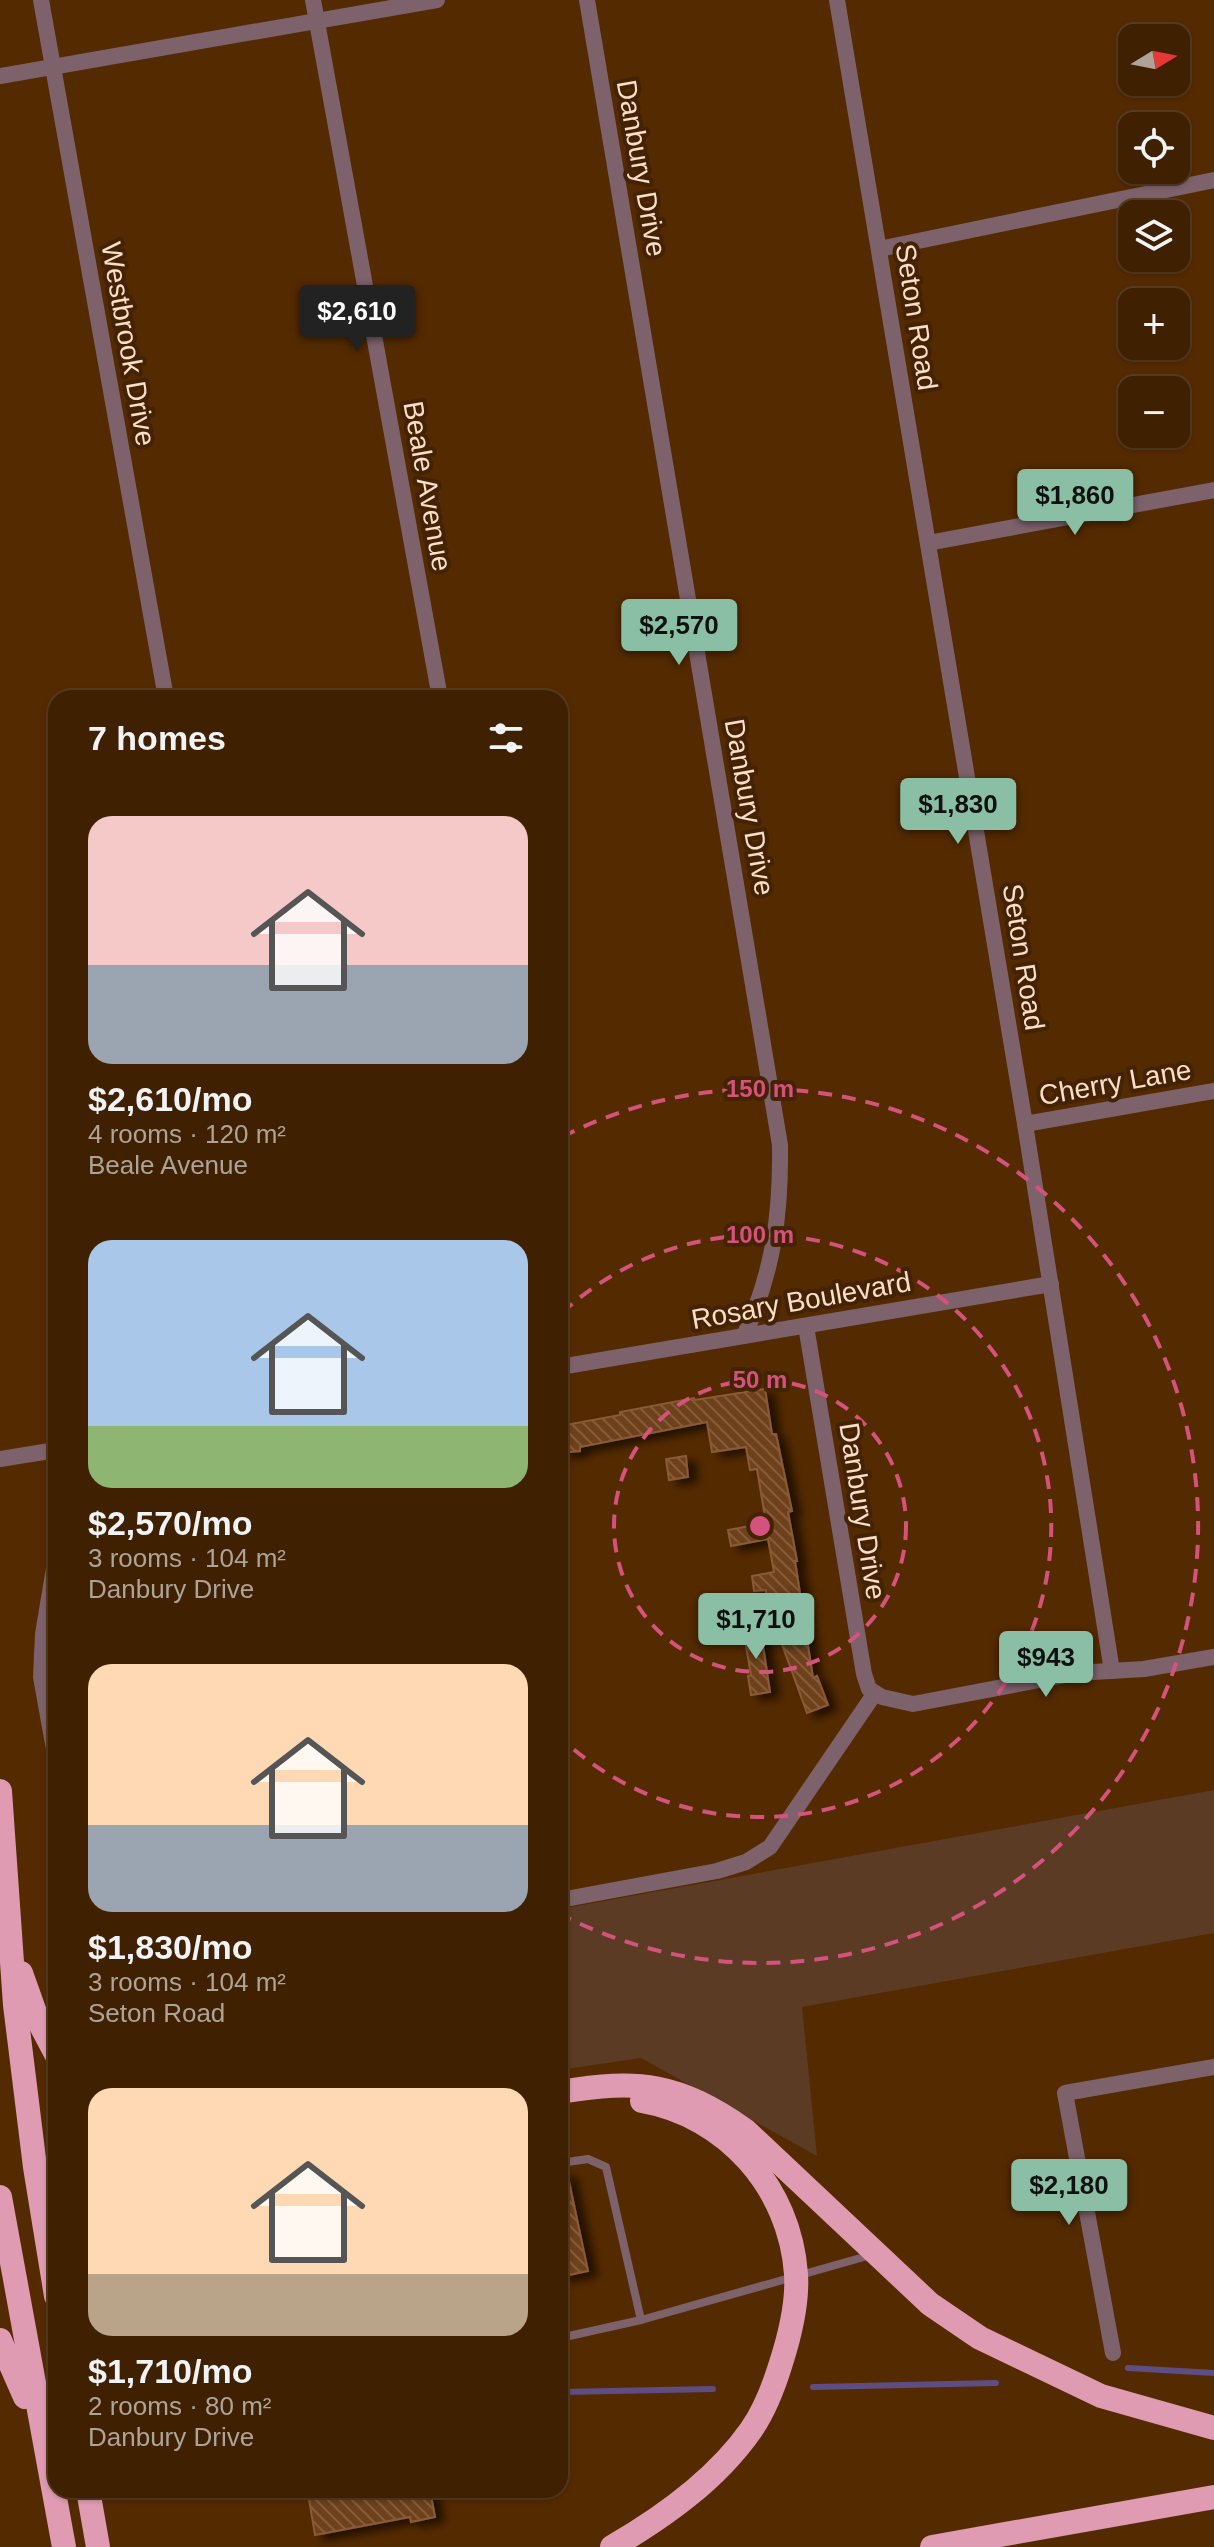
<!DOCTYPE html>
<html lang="en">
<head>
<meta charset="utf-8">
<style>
	:root { --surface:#3f2000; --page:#46280a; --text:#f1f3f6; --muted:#ada399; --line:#583e22; --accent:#8abfa5 }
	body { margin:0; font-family:Helvetica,sans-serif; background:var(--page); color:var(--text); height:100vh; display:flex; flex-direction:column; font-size:30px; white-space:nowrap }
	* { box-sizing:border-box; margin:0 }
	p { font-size:26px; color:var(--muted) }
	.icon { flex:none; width:44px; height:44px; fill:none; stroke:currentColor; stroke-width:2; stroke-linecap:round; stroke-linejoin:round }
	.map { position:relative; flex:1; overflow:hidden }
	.panel { position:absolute; left:48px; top:690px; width:520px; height:1808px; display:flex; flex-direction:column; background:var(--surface); border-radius:24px; box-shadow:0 2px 6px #0004,0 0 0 2px var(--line) }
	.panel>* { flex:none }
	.needle { width:52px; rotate:80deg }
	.controls { position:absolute; left:1118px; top:24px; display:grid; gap:16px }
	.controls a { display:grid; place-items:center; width:72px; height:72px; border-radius:16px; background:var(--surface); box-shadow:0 2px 6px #0004,0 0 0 2px var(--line); font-size:40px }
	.price { position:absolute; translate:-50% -68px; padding:0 18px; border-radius:8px; background:var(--accent); color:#111; font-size:26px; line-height:52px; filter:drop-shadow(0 2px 4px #0008) }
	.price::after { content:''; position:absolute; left:50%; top:48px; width:24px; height:18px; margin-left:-12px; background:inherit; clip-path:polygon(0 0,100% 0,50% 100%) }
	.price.selected { background:#222; color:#fff }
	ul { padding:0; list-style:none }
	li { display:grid; align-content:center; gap:16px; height:424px; padding:0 40px }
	li span { display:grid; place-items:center; height:248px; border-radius:24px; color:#555 }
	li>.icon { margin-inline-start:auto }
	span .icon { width:144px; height:144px; fill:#fffc; stroke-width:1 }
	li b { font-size:34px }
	h2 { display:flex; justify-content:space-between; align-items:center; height:96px; padding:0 40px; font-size:34px }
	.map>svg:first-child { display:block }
	.green { fill:#5b3b23 }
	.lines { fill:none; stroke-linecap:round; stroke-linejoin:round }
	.stream { stroke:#5e4d82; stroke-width:6 }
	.building { fill:url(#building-back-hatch); stroke:#8a5b36; stroke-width:2; filter:url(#shadow) }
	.service { stroke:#7e626b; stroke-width:8 }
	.minor { stroke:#7e626b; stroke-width:16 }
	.motorway { stroke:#df9bb2; stroke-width:24 }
	.ring { fill:none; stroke:#d3537c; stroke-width:4; stroke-dasharray:14 10 }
	.labels { text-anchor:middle; stroke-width:8; stroke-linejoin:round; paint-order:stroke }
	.street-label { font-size:28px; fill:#fadeca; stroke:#442305 }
	.centre { fill:#d3537c; stroke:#442305; stroke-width:4 }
	.ring-label { font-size:24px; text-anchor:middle; font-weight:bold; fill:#d3537c; stroke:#442305; stroke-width:8; stroke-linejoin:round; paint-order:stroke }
</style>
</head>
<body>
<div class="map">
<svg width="1214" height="2547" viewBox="0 0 1214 2547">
	<defs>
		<pattern id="building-back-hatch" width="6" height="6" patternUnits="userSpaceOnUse" patternTransform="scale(2)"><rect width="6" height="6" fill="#6e411b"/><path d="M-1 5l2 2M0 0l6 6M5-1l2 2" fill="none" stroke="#845c3b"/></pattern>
		<filter id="shadow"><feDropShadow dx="9" dy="5" stdDeviation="4" flood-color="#0009"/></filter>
	</defs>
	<rect width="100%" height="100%" fill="#542a00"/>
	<path class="green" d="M 1214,1790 L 1214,1933 L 802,2007 L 817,2156 L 641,2058 L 560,2070 L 560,1909 Z"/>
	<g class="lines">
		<g class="stream">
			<path d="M 1128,2368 L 1214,2373"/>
			<path d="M 813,2387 L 996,2383"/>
			<path d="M 560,2392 L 713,2389"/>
		</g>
	</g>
	<g class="building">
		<path d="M 765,1389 L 772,1434 L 776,1434 L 792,1511 L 788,1512 L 797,1561 L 795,1561 L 813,1678 L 817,1676 L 828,1705 L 807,1713 L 767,1603 L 766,1590 L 754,1591 L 752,1576 L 774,1572 L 768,1539 L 731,1546 L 728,1530 L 766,1523 L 757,1469 L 750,1470 L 746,1447 L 712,1452 L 707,1422 L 580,1447 L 580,1451 L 560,1453 L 560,1426 L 620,1415 L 620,1412 L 694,1398 L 695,1400 Z"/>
		<path d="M 686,1456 L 688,1477 L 669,1480 L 666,1459 Z"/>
		<path d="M 760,1626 L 770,1692 L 751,1695 L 748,1676 L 751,1675 L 743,1629 Z"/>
		<path d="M 567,2172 L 588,2271 L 560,2277 L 560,2173 Z"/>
		<path d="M 358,2490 L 430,2490 L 435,2517 L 411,2522 L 410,2517 L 315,2535 L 309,2499 Z"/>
	</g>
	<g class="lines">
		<g class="service">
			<path d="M 560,2163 L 588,2159 L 606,2167 L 641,2320"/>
			<path d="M 560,2338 L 641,2320 L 871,2255"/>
		</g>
		<g class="minor">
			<path d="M 41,0 L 166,698"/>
			<path d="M 313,0 L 440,698"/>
			<path d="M 587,0 L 780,1145 C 781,1215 773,1273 744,1336"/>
			<path d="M 837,0 L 1025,1124 L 1112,1671"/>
			<path d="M 0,76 L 437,0"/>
			<path d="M 879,249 L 1214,180"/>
			<path d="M 928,543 L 1214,490"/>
			<path d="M 1025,1124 L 1214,1091"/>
			<path d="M 806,1326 L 864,1674 L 869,1689 L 882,1697 L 913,1704 L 1076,1673 L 1144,1669 L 1214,1657"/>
			<path d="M 560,1367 L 1051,1284"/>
			<path d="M 0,1459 L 56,1450"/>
			<path d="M 56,1556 L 43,1634 L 41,1677 L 56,1760"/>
			<path d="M 560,1900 L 717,1871 L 746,1862 L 770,1847 L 875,1693"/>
			<path d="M 1113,2353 L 1065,2093 L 1214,2067"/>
		</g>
		<g class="motorway">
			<path d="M 0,1791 L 15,2005 L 35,2167 L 56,2296"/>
			<path d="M 21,1973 L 37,2018 L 56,2054"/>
			<path d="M 560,2092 C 640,2079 677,2083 745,2130 L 930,2304 L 980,2338 L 1101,2396 L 1214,2428"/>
			<path d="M 0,2197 L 64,2547"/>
			<path d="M 0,2340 L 25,2397"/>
			<path d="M 88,2490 L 98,2547"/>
			<path d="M 612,2547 C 664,2517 716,2480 751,2430 C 765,2410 774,2386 781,2363 C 790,2335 798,2304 796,2274 C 790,2188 727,2116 642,2101"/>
			<path d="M 932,2547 L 1214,2497"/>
		</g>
	</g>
	<g class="ring">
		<circle cx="760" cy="1526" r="146"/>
		<path d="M562 1313A291 291 0 1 1 562 1739"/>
		<path d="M562 1137A437 437 0 1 1 562 1915"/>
	</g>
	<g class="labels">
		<g class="street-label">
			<text transform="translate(642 168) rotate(80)" y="10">Danbury Drive</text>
			<text transform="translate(917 317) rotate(81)" y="10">Seton Road</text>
			<text transform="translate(129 344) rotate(80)" y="10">Westbrook Drive</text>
			<text transform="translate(428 486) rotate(80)" y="10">Beale Avenue</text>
			<text transform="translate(750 807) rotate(80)" y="10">Danbury Drive</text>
			<text transform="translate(1024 957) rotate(81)" y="10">Seton Road</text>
			<text transform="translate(1115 1082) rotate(-10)" y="10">Cherry Lane</text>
			<text transform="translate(801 1300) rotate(-10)" y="10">Rosary Boulevard</text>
			<text transform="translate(863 1511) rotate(81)" y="10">Danbury Drive</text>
		</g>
	</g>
	<circle cx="760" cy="1526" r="12" class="centre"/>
	<g class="ring-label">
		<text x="760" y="1097">150 m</text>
		<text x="760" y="1243">100 m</text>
		<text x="760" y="1388">50 m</text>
	</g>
</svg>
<div class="controls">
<a><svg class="needle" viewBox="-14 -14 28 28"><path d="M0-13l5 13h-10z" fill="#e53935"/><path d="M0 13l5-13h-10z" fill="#ada399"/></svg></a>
<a><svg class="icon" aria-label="locate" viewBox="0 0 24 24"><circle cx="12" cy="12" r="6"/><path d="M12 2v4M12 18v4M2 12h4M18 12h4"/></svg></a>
<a><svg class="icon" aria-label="layers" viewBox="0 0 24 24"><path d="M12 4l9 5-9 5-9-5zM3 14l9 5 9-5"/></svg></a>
<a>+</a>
<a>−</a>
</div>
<b class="price selected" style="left:357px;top:353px">$2,610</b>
<b class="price" style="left:1075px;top:537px">$1,860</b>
<b class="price" style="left:679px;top:667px">$2,570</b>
<b class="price" style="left:958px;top:846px">$1,830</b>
<b class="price" style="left:756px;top:1661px">$1,710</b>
<b class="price" style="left:1046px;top:1699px">$943</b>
<b class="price" style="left:1069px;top:2227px">$2,180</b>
<section class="panel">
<h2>7 homes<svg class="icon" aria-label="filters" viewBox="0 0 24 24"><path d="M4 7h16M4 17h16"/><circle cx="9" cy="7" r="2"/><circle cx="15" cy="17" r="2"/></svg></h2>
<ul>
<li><span style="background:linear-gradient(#f6c9c9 60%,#9aa5b1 0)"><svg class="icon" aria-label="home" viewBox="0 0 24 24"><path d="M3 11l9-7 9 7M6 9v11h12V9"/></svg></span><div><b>$2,610/mo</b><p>4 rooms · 120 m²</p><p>Beale Avenue</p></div></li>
<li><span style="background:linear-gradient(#a9c7e8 75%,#8fb573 0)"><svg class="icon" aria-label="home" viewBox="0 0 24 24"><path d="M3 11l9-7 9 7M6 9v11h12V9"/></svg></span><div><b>$2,570/mo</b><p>3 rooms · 104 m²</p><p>Danbury Drive</p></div></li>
<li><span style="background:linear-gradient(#ffd9b3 65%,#9aa5b1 0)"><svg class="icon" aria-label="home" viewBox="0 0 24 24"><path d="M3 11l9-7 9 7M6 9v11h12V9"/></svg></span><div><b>$1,830/mo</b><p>3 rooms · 104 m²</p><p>Seton Road</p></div></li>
<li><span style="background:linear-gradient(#ffd9b3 75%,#b9a48a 0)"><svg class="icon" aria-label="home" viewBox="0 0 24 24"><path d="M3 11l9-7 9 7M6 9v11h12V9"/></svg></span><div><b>$1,710/mo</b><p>2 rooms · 80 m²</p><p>Danbury Drive</p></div></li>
</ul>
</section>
</div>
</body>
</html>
